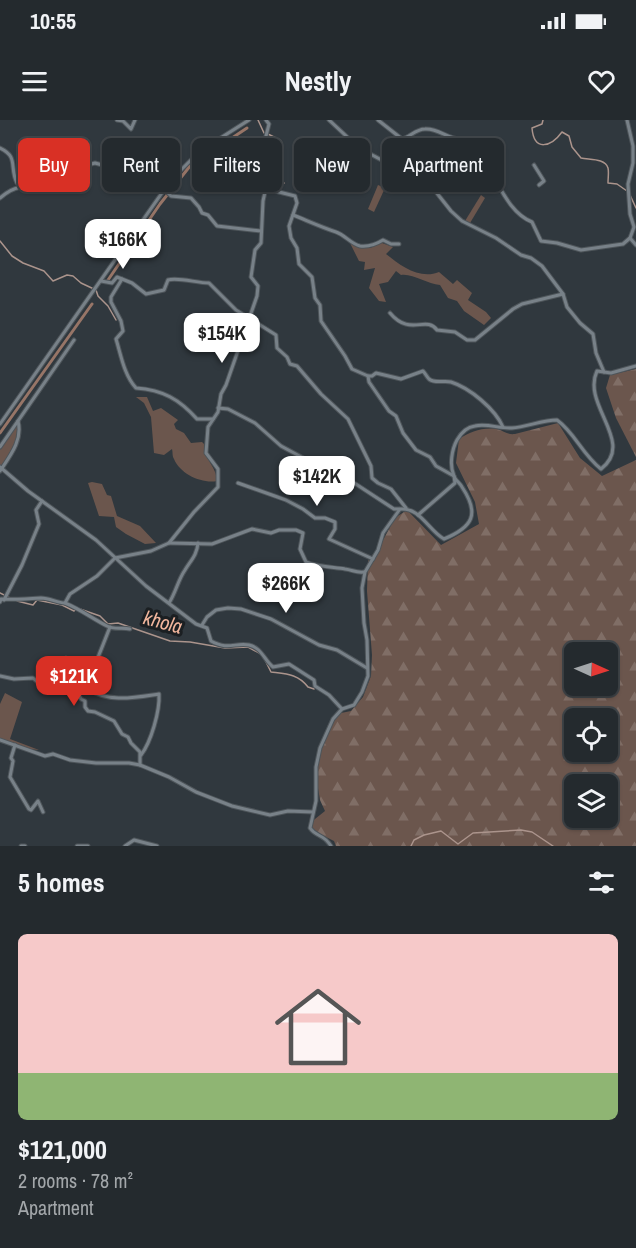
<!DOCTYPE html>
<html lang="en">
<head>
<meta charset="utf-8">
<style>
	:root { --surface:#242a2e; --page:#2c3236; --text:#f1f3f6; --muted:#a3a7aa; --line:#41464a; --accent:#d93025 }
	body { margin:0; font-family:"Archivo Narrow",sans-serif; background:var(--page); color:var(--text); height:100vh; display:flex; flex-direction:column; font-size:22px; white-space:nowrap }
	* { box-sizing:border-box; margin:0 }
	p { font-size:20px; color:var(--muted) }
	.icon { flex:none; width:33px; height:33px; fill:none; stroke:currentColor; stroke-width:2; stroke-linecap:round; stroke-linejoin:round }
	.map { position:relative; height:726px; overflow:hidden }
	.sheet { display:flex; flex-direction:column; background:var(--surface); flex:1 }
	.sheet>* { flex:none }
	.hud { position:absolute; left:18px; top:18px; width:600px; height:54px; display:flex; gap:12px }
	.needle { width:39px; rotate:93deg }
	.controls { position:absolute; left:564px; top:522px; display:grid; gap:12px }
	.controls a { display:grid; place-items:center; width:54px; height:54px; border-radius:9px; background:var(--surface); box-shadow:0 2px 4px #0004,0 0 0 2px var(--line); font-size:30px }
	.price { position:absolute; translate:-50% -51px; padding:0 14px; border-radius:12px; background:#fff; color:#222; font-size:20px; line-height:39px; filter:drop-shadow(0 2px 3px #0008) }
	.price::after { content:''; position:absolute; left:50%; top:36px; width:18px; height:14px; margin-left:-9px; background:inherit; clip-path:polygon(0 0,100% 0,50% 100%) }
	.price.active { background:var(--accent); color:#fff }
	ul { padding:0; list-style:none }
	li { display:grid; align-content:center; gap:12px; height:318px; padding:0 18px }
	li span { display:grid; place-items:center; height:186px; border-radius:9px; color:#555 }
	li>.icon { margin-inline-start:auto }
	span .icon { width:108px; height:108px; fill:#fffc; stroke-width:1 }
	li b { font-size:26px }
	h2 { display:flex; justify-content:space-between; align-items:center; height:72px; padding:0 18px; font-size:26px }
	.pill { padding:0 21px; border-radius:9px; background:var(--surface); box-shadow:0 2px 4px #0004,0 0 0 2px var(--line); font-size:21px; line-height:54px }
	.pill.active { background:var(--accent); color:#fff }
	.status { display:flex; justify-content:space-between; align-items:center; height:42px; padding:0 30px; background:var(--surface); direction:ltr }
	.status svg { height:16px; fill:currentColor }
	header { display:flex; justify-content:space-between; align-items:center; height:78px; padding:0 18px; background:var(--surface); font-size:27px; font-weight:700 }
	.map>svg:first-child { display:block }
	.grass { fill:#6b564d }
	.forest { fill:url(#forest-firs); fill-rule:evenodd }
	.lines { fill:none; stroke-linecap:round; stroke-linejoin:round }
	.stream { stroke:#ab948c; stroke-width:1.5 }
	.canal { stroke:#977567; stroke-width:3 }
	.minor-casing { stroke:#4e555a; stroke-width:5 }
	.minor { stroke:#788188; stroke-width:3 }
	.labels { text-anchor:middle; stroke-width:6; stroke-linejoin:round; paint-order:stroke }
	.water-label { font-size:20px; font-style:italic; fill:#f3b79e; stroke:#1b1f22 }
</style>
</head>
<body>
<div class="status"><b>10:55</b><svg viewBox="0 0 49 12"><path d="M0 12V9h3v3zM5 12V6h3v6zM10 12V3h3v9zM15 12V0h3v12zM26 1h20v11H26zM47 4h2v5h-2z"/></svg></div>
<header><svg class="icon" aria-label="menu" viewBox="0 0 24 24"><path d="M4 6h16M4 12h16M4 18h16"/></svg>Nestly<svg class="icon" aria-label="heart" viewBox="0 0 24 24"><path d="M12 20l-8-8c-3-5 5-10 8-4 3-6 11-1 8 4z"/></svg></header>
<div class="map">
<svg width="636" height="726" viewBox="0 0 636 726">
	<defs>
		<pattern id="forest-firs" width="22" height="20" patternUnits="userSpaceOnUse" patternTransform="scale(1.5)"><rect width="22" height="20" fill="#6b564d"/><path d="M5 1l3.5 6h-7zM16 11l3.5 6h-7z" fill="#806e66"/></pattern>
	</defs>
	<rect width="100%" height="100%" fill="#30383e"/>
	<g class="grass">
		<path d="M 378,65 L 385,68 L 374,92 L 368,89 Z"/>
		<path d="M 481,75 L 485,78 L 470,103 L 465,101 Z"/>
		<path d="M 350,123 L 370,128 L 382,123 L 393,127 L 386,134 C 401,146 420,160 439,152 L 453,164 L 457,160 L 472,173 L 468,180 L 486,192 L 491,198 L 484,205 L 464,191 L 457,181 L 448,178 L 440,165 C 427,164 412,153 401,155 L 396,151 L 388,162 L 379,164 L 386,182 L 379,181 L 369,168 L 375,148 L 364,150 L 365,142 L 359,141 Z"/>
		<path d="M 136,277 L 147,277 L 153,291 L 161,288 L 178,300 L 174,304 L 176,309 L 184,313 L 191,323 L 202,322 L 204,324 C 203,338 217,347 217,361 C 202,364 180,354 174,339 C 172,336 173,333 172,329 L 164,335 L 154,333 L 151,297 L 144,283 Z"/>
		<path d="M 18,303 L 20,313 L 2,347 L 0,345 L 0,329 Z"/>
		<path d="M 92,362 L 102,364 L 107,375 L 111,376 L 117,396 L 140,406 L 156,423 L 145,424 L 126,414 L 116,407 L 114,397 L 99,396 L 88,363 Z"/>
		<path d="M 5,573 L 22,582 L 10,619 L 39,630 L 29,629 L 0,619 L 0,584 Z"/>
	</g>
	<g class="forest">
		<path d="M 636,249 L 636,337 L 616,298 L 606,268 L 610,255 Z"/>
		<path d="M 558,303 L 580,338 L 602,356 L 636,340 L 636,726 L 336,726 L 334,721 L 312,710 L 310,703 L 325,691 L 320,680 L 315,650 L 328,605 L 341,593 L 351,591 L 363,577 L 371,556 L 372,535 L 367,471 L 368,441 L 382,422 L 395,398 L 407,390 L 441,425 L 479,404 L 475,382 L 456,343 L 459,319 C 470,312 482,307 497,309 C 504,311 507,315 515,314 ZM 574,532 L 608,532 L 608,566 L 574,566 ZM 574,598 L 608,598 L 608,632 L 574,632 ZM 574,664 L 608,664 L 608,698 L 574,698 Z"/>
	</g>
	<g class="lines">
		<g class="stream">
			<path d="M 258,0 L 264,13"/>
			<path d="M 543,0 L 542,4 L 532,8 C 534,32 551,27 562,12 L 569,16 L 572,27 L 581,38 C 589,40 605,38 608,48 C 609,52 608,58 608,63 L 617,64 L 627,71"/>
			<path d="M 268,14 L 280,20 L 282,23 C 280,37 271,54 284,63"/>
			<path d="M 630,75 L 636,88"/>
			<path d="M 0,121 L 12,136 L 23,143 L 44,151 L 53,161 L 67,155 L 73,156 L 81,163 L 96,170 L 98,176 L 108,186 L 116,200"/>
			<path d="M 0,473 L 10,478"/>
			<path d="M 17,481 L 33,485 L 37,480 L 62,485 L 74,491 L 76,488"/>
			<path d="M 80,489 L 100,496 L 108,504 L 118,503 L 170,521 L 190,522 L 225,528 L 248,527 L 261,534"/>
			<path d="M 264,538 L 271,552 C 287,554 298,554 308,567 L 314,569"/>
			<path d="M 411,726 L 414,720 L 424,715 L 441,711 L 458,724 L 473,713 L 521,710 L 532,712 L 553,726"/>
		</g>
		<g class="canal">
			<path d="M 108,160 L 160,84 L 190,46 L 247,8"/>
			<path d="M 0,313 L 92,184"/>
		</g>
		<g class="minor-casing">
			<g id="minor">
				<path d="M 117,0 L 123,1 L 131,9 L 135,0"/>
				<path d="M 329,0 L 359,28 L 406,53 L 436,72 L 451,91 L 462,101 L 496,118 L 521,135 L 531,138 L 542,146 L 563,174 L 567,187 L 580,203 L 593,214 L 596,233 L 604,252"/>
				<path d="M 378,0 L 402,19 C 410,17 416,9 425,9 C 440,8 447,20 463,19 C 494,40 500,89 532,102 L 541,121 L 557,123 L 581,130 L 623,124 L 630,118 L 634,107 L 630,94 L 628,64 L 633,43 L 633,26 L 627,0"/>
				<path d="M 0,28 C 19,37 9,47 17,63 L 27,65"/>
				<path d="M 534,45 L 544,61 L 539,65"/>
				<path d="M 265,66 L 271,70 L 295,76 L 297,83 L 289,106 L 291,118 L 297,128 L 299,144 L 312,157 L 315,178 L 320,185 L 321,201 L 345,236 L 352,249 L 368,256 L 369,262 L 389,291 L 396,296 L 403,313 L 416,330 L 430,337 L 436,346 L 454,356 L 455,363 L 418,395"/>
				<path d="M 0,78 C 25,56 35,74 59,70 L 79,49 L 84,46 L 95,43 L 106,46 L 123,45 L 151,64 L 163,68 L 171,76 L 191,78 L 199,87 L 202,93 L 208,95 L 217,106 L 261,111"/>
				<path d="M 293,95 C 308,101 321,107 336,112 C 345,115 351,124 360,126 C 369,127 375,125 383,120 L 391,124 L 399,124"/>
				<path d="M 630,118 L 636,125"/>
				<path d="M 122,159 L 111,177 L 111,182 L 121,201 L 123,211 L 116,219 C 121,235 124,255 136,268 C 163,270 179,279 197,299 L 213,299"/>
				<path d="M 101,161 L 112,163 L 117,157 L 132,163 L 146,174 L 164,170 L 168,160 C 178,157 197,163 209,163 L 236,190 L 276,215 L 277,228 L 287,237 L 290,244 L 297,246 L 321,274 L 348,299 L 371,346 L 372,358 L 378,363 L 391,369 L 406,388"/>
				<path d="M 390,193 C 410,217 426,195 437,210 L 455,212 L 467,220 L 475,220 L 513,189 L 522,184 L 563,174"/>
				<path d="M 368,256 L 372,256 L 376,253 L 401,259 L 423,251 C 425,253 427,257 429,259 C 435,264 444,260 451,262 C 470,268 495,289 503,307"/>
				<path d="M 218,288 L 228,289 L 255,303 L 281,326 L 305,339 L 314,341 L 325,348 L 339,353 L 394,389 L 399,389"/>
				<path d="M 0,304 L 171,60 L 200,31 L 249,0"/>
				<path d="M 0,327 L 74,220"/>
				<path d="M 0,347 L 28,371 L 96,420 L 146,466 L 196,504 L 207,508 L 211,521 C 229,531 235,522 249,525 C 262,528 264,540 273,547 L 289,544 L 314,560 L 315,566 L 329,575 L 342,589"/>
				<path d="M 0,351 C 10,336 23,320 18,301"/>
				<path d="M 238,363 L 286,380 L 303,389 L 315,398 L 325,398 L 335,402 L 335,409 L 329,419 L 373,439"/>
				<path d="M 169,423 L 212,424 L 252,409 L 271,413 L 279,410 L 296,410 L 303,413 L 300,429 L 306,442 C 319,447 332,447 345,449 C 353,450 356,453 364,452"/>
				<path d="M 4,480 L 22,445 L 39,404 L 36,390 L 42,381"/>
				<path d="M 0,482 L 1,479 C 14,480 28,479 41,478 C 50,478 57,483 65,483 L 70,474 L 97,456 L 115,438 L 151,431 L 169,423 L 194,392 L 218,367 L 218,349 L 206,333 L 208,307 L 218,292 L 221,274 L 226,265 L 257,176 L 258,166 L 251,157 L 255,130 L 261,123 L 263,81 L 265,72 L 266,16 L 269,4 L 266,0"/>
				<path d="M 65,483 C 80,489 93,499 107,506 C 114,510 122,507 130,509"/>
				<path d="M 169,483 C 176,472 178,460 185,450 C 191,440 197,435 198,423"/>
				<path d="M 202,505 L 207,497 L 216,490 L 228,488 L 241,489 L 271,499 L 319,525 L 337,530 L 367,548"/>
				<path d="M 66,538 L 89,546"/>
				<path d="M 0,556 L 14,559 L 33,558 C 45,570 58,567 74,566 L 81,579 L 85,581 L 85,587 L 88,591 L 95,592 L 114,601 L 122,614 L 128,617 L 131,623 L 140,632 L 140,645"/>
				<path d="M 85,561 L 85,568 C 110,583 132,578 159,574 C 160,591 151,622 141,635"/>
				<path d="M 74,566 L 79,561 L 85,561 L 89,546 L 95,545 L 110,507"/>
				<path d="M 0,620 L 45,636 L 53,634 L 70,640 L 96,643 L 129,643 L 140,645 L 169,657 L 196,672 L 232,686 L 270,695 L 288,691 L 313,692"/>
				<path d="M 15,625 L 11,638 L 13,641 L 10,657 L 29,689 L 31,690 L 38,681 L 43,692"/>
				<path d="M 21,726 L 25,726"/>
				<path d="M 77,726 L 88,726"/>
				<path d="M 125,726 L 134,720 L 157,726"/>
				<path d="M 331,726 C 323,713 317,718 310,708 L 316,681 L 316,647 L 320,628 L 333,599 L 342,589 L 354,585 L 362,572 L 368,556 L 367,520 L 364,503 L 362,468 L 365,452 L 378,430 L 383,413 L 400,389 C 420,387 429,411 444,419 C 473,407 480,394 462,367 C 460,363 455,360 454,356 C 449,345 452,329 457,320 C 461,313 467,307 475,306 C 487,303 500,309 512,308 C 526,307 543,300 557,300 C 575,313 582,334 601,349 C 636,322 581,285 597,251 L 611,253 L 636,246"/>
			</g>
		</g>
		<use href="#minor" class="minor"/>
	</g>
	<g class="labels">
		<g class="water-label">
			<text transform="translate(163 502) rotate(15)" y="7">khola</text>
		</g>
	</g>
</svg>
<div class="controls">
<a><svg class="needle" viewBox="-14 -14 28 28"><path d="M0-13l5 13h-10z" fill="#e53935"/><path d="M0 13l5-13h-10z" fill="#a3a7aa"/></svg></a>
<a><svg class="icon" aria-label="locate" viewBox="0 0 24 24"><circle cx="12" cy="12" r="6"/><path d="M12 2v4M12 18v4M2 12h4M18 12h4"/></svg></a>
<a><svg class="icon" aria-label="layers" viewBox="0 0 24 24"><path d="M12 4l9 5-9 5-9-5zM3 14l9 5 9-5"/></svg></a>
</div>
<b class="price" style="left:123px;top:150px">$166K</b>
<b class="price" style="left:222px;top:244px">$154K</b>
<b class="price" style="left:317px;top:387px">$142K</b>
<b class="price" style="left:286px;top:494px">$266K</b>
<b class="price active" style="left:74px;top:587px">$121K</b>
<div class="hud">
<a class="pill active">Buy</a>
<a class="pill">Rent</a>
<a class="pill">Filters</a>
<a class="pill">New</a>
<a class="pill">Apartment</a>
</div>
</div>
<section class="sheet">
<h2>5 homes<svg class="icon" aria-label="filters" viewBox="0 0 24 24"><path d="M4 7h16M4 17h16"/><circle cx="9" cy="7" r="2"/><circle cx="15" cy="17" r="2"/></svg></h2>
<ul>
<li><span style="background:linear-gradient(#f6c9c9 75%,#8fb573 0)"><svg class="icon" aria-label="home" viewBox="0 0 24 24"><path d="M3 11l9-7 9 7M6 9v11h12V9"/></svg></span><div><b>$121,000</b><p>2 rooms · 78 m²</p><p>Apartment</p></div></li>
</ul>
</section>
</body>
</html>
